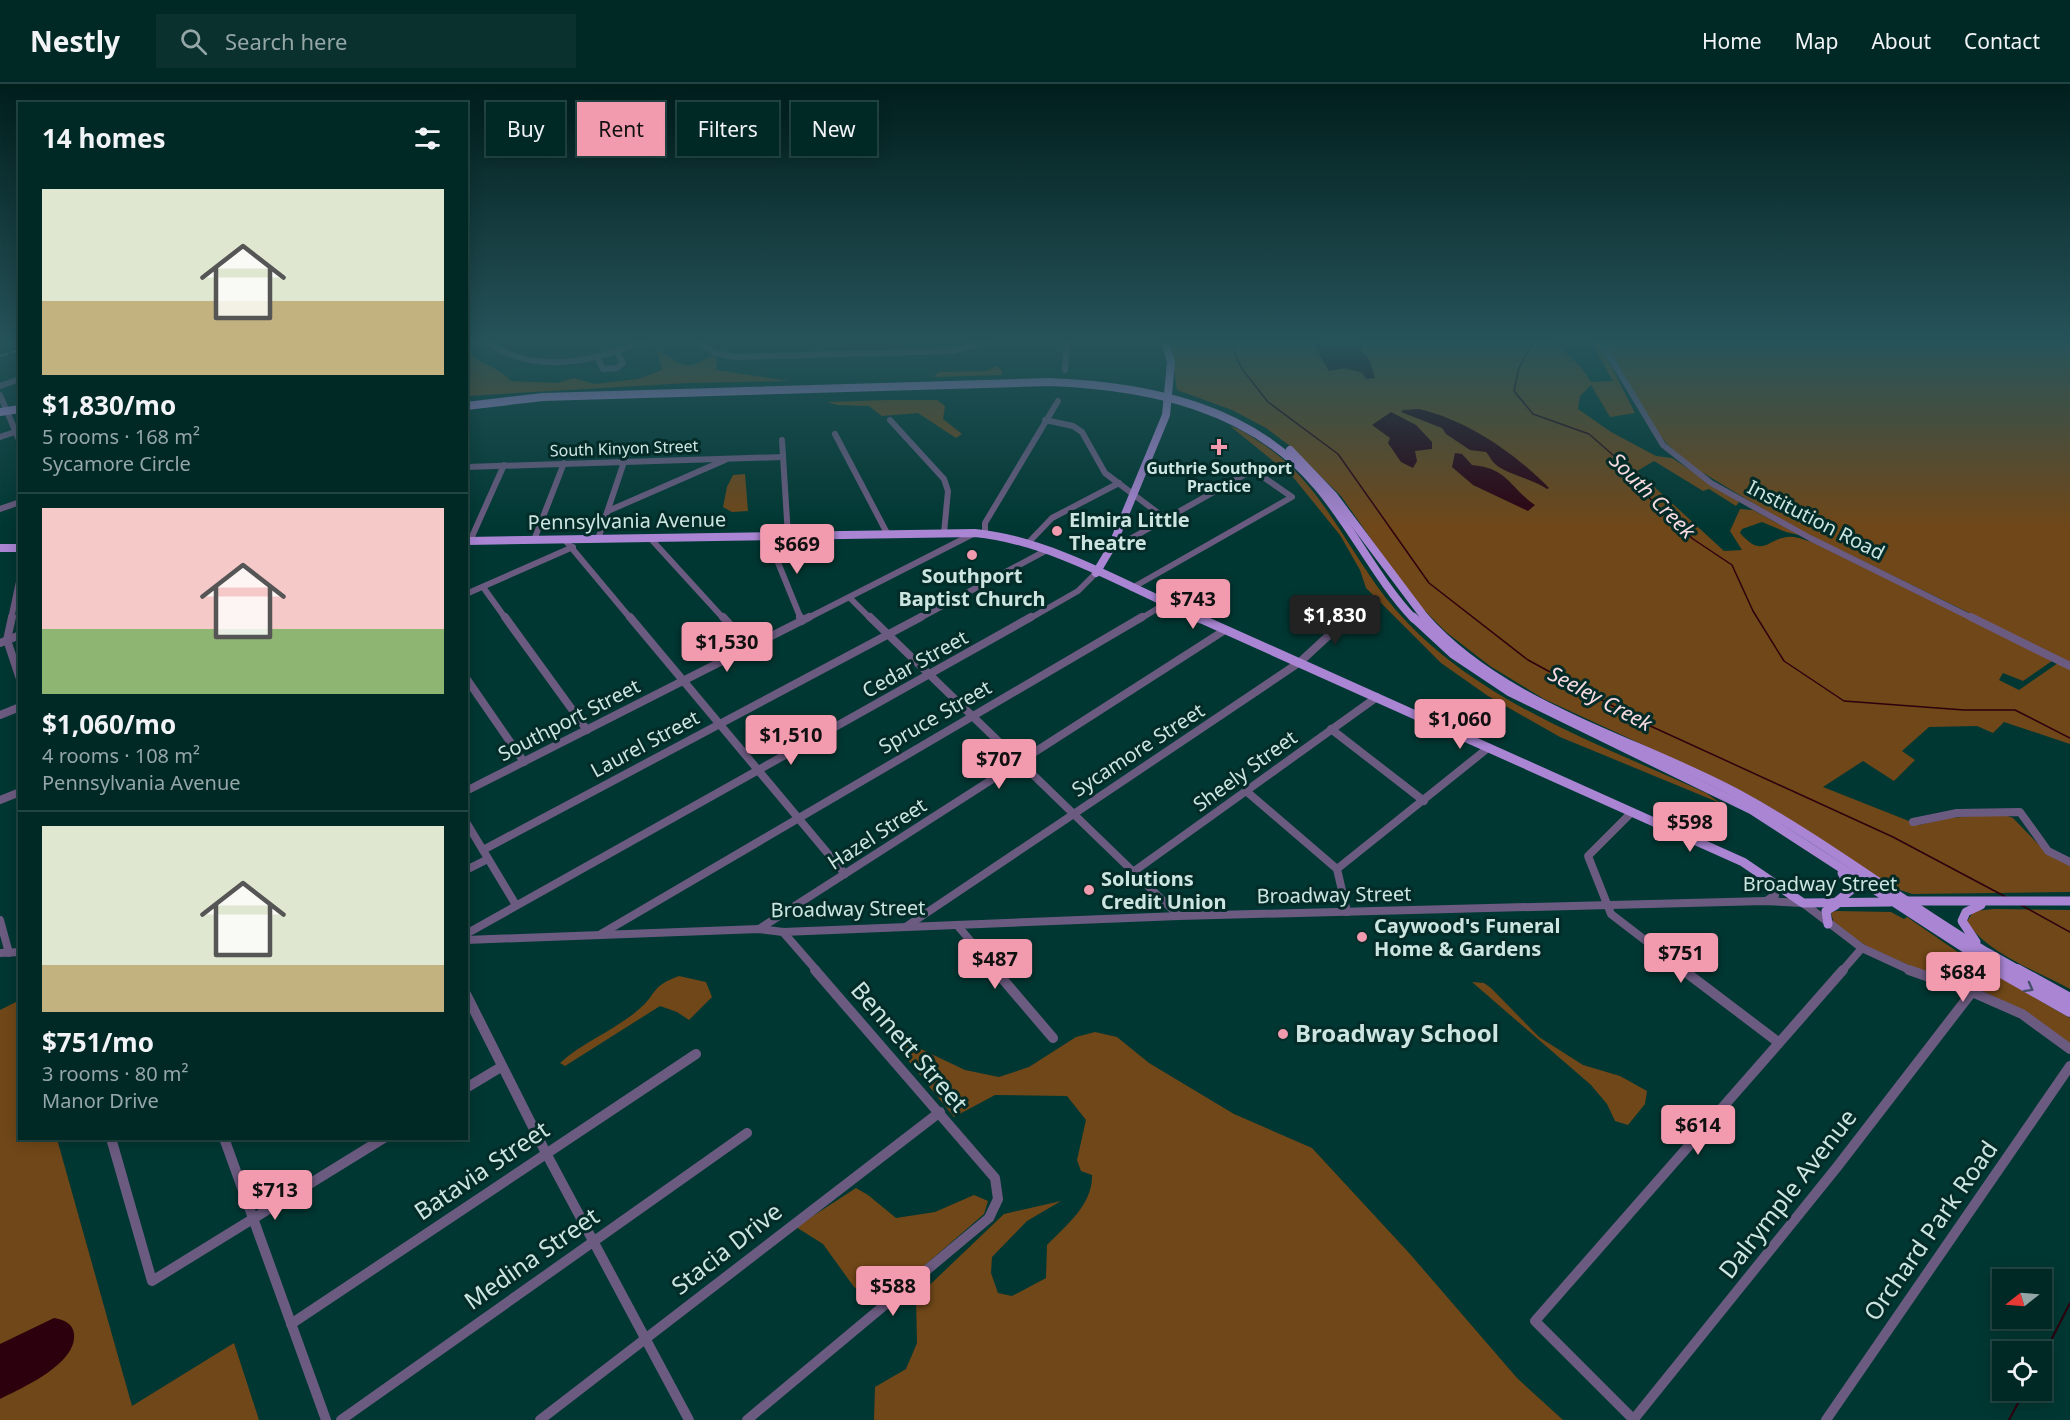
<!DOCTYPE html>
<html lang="en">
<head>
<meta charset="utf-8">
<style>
	:root { --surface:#002926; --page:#0a312e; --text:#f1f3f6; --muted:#95a6a7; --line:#224543; --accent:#f29aae }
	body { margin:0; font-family:"Noto Sans",sans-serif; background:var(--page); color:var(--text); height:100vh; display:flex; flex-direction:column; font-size:22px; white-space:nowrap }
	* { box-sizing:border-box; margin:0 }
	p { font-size:20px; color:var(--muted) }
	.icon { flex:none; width:33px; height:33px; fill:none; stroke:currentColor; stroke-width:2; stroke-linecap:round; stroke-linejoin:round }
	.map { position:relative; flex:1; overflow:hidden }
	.drawer { position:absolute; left:18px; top:18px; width:450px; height:1038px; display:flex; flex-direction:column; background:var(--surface); border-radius:0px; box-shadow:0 3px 15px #0003,0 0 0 2px var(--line) }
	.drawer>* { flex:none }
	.banner { position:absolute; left:486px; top:18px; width:570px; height:54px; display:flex; gap:12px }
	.needle { width:39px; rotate:253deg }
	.tools { position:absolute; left:1992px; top:1185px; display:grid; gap:12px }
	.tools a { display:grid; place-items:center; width:60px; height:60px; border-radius:0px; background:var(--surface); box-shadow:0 3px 15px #0003,0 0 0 2px var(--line); font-size:30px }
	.price { position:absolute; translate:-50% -51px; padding:0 14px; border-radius:6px; background:var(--accent); color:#111; font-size:20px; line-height:39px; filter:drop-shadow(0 2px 3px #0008) }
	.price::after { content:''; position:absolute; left:50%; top:36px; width:18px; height:14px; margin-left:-9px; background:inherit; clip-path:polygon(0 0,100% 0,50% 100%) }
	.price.current { background:#222; color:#fff }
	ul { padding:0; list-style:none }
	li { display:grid; align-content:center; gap:12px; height:318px; padding:0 24px }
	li+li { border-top:2px solid var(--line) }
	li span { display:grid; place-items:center; height:186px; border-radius:0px; color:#555 }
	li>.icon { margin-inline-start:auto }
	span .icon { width:108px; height:108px; fill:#fffc; stroke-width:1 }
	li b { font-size:26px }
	h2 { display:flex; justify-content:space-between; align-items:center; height:72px; padding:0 24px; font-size:26px }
	.pill { padding:0 21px; border-radius:0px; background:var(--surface); box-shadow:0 3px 15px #0003,0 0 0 2px var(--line); font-size:21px; line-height:54px }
	.pill.current { background:var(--accent); color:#111 }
	header { display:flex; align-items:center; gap:36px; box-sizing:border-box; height:84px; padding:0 30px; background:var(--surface); border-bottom:2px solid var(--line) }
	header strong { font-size:28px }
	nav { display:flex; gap:33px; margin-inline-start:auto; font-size:21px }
	.search { width:420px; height:54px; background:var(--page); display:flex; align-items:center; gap:15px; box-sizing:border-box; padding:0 21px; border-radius:0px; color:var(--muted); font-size:22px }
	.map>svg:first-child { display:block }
	.green { fill:#704718 }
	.water { fill:#2d000e }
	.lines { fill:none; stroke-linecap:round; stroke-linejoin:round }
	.stream-far1 { stroke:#2d000e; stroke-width:1.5 }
	.stream { stroke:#2d000e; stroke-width:2 }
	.minor-far2 { stroke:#6c5b81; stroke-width:6 }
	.minor-far1 { stroke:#6c5b81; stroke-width:8 }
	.minor { stroke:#6c5b81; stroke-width:10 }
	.major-far2 { stroke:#a985d3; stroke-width:8 }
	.major-far1 { stroke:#a985d3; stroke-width:9 }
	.major { stroke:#a985d3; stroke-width:12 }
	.rail { stroke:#86a9a5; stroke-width:1.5; stroke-dasharray:8 4; stroke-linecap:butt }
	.oneway { stroke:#454f6c }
	.poi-dot { fill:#f29aae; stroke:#032b27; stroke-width:2 }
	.labels { text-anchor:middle; stroke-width:6; stroke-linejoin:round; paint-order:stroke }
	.far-street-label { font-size:16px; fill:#cce5e1; stroke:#032b27 }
	.far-poi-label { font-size:16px; font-weight:bold; fill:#cce5e1; stroke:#032b27 }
	.poi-label { font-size:20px; font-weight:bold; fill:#cce5e1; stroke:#032b27; text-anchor:start }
	.street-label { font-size:20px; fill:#cce5e1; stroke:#032b27 }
	.water-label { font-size:21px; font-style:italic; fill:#f8dae0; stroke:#032b27 }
	.near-poi-label { font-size:24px; font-weight:bold; fill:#cce5e1; stroke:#032b27; text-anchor:start }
	.near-street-label { font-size:24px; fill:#cce5e1; stroke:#032b27 }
</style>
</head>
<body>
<header>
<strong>Nestly</strong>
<div class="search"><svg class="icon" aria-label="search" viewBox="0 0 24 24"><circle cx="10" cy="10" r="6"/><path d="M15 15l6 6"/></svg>Search here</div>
<nav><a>Home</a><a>Map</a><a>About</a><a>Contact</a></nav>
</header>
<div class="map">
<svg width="2070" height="1336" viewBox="0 0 2070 1336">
	<rect width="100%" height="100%" fill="#003732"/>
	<g class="green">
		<path d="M 1170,258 L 1553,258 L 1581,283 L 1591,298 L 1613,297 L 1591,258 L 1599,258 L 1635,329 L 1610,333 L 1591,301 L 1580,312 L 1578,325 L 1611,348 L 1656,372 L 1672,374 L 1739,418 L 1736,422 L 1709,405 L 1703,407 L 1654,377 L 1637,387 L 1724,467 L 1742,466 L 1730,447 L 1740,425 L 1753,426 L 1799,451 L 1786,448 L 1762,438 L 1742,445 L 1740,449 C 1763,475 1766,455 1788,453 C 1796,452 1808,457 1816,460 L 2050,575 L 2052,577 L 2023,597 L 2003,589 L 1999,596 L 2019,606 L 2058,579 L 2070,585 L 2070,660 L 2004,638 L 1993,649 L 1977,642 L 1929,643 L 1902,667 L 1915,676 L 1894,697 L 1863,677 L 1823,703 L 1919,741 L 1949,734 L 2002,730 L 2013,734 L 2041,763 L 2070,780 L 2070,808 L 1912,810 L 1894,804 L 1776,727 L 1732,702 L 1544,615 L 1490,582 L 1446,548 L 1413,515 L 1341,412 L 1290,362 L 1266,344 L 1232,326 L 1177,306 Z"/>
		<path d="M 1605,258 L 2070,258 L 2070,578 L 1791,442 L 1690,381 L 1667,360 L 1645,333 Z"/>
		<path d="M 466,266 C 480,281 499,283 511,297 L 557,299 L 574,294 L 594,300 L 638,295 L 662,286 L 657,266 C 668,271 679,283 691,281 C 698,280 705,274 713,272 L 717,274 L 716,286 L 789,297 L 688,299 L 467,312 L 469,299 Z"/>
		<path d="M 996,282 L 1002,287 L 1002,291 L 933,293 L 939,288 L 986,287 Z"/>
		<path d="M 888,316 L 937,316 L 945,322 L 943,335 L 962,350 L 956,354 L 918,329 L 882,332 L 869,322 L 837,321 L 827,318 Z"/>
		<path d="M 1230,342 C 1241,345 1249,351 1258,357 C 1322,396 1348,470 1395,525 C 1475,618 1598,659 1706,709 L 1720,719 L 1560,653 L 1488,612 L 1441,579 L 1366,504 L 1360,486 L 1340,451 L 1293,393 Z"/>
		<path d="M 745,390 L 748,427 L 732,428 L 723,423 L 727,403 L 733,391 Z"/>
		<path d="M 1994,825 L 2070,826 L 2070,905 C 2039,888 1984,868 1967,837 L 1974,827 Z"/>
		<path d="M 1836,827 L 1891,828 L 1904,835 L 1907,833 L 1965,873 L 2070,934 L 2070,959 L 2020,925 L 1974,903 L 1913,883 L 1868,863 L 1834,840 L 1831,829 Z"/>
		<path d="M 679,892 L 706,898 L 712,913 L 689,936 L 677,928 L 660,922 L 565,982 L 560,979 C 584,957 614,947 638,926 C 658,910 649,903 679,892 Z"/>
		<path d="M 1472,898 L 1484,899 L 1491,904 L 1539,953 L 1583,981 L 1620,992 L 1647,1007 L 1645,1020 L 1628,1041 L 1615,1037 L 1607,1020 L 1591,1001 Z"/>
		<path d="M 18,917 L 20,1054 L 57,1055 L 132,1322 L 234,1259 L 259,1336 L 0,1336 L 0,926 Z"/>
		<path d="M 885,948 L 965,986 L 999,993 L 1029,983 L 1076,953 L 1095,948 L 1117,953 L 1149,979 L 1234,1030 L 1312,1064 L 1410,1170 L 1517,1294 L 1563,1336 L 874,1336 L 875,1303 L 906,1285 L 917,1259 L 916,1214 L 1004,1130 L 1061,1117 L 1027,1137 L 992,1173 L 991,1189 L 998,1209 L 1012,1212 L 1046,1194 L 1047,1161 C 1067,1141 1093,1120 1092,1091 L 1081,1087 L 1077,1076 L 1086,1036 L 1067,1012 L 995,1011 L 954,1033 Z"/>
		<path d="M 856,1104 L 868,1111 L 896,1134 L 935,1128 L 974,1111 L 988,1117 L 984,1130 L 881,1219 L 869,1221 L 867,1212 L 854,1203 L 823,1160 L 796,1143 Z"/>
	</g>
	<g class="water">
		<path d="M 1312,258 L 1362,258 L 1362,268 L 1369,275 L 1375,294 L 1366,295 L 1362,289 L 1345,284 L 1329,287 Z"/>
		<path d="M 1419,325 C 1467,336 1515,369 1549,404 L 1547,405 C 1531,394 1505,390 1494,379 C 1491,376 1489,371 1486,368 L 1470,366 L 1446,350 L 1442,344 L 1401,328 L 1403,326 Z"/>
		<path d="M 1391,328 L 1416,341 L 1432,358 L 1432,365 L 1415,367 L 1417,377 L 1413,384 L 1401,378 L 1388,359 L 1390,354 L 1372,341 Z"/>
		<path d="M 1455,369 L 1462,370 L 1472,381 C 1508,384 1509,403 1535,421 L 1528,427 L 1473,401 L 1452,383 Z"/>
		<path d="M 54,1234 C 64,1236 73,1239 74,1250 C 77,1280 22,1304 0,1315 L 0,1260 Z"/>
	</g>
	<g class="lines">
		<g class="stream-far1">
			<path d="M 1229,258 L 1242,285 L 1268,318 L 1338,370 L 1429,499 L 1528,576 L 1646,640 L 1893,753 L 2006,813"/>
			<path d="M 1530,258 L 1532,260 L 1519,284 L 1514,307 L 1533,330 L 1589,350 L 1621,378 L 1656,422 L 1693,455 L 1732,481 L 1753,527 L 1784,577 L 1844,617 L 1964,626 L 2015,626 L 2070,654"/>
			<path d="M 2021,821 L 2070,848"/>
		</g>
		<g class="stream">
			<path d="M 2042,1274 L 2070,1219"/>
			<path d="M 2009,1336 L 2025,1306"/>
		</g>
		<g class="minor-far2">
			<path d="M 488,258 C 532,291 593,278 641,258"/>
			<path d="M 701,258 L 714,269 L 735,273 L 952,267 L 984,258"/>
			<path d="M 1601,258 L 1663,361 L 1711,399 L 1810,454 L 1974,535"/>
			<path d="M 598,274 L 603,285 L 617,284 L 623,279 L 617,268"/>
			<path d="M 1065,286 L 1067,258"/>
			<path d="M 0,302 L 20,295"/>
			<path d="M 0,311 L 20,358"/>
			<path d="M 890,336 L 944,395 L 948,407 L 944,449"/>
			<path d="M 1045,336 L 1073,342 L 1082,348 L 1105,389 L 1166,435"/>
			<path d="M 835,350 L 888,451"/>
			<path d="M 0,353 L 18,347"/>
			<path d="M 782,356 L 788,452"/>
			<path d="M 466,383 L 783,373"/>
			<path d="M 0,425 L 20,418"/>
			<path d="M 608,427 L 725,376"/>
			<path d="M 985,448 L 985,439 L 1058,317"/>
			<path d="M 650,454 L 724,535"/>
			<path d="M 768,454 L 801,535"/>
			<path d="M 598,455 L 624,378"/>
			<path d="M 534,456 L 564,379"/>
			<path d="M 565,456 L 631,535"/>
			<path d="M 470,457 L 504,381"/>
			<path d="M 1114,457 L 1130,455 L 1253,386 L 1292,413 L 1132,504"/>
			<path d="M 1029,458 L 1052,434 L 1119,399"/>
			<path d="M 483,503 L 506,535"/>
			<path d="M 466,510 L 573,463"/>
			<path d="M 850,514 L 871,535"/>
			<path d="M 11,535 L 20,493"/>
			<path d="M 806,535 L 975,449"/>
			<path d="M 918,535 L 1047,466"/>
			<path d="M 1029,535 L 1078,507 L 1096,489"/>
			<path d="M 1140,535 L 1165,520"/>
			<path d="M 1352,535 L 1359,530"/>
		</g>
		<g class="minor-far1">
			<path d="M 12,533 L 7,556 L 20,595"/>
			<path d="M 505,533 L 587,646"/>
			<path d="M 630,533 L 845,790"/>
			<path d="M 723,533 L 750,563"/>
			<path d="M 800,533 L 802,537"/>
			<path d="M 870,533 L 1179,832"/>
			<path d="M 1971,533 L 2070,582"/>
			<path d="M 0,559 L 20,551"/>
			<path d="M 466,594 L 524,678"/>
			<path d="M 0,631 L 20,623"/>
			<path d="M 1331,645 L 1424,717"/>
			<path d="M 466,707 L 809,533"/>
			<path d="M 1246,707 L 1337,785"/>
			<path d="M 0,716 L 20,708"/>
			<path d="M 1632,728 L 1588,772 L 1611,830 L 1685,887"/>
			<path d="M 466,738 L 516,821"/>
			<path d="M 1913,738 L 1957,729 L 2020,728 L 2048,767 L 2070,778"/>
			<path d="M 483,766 L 921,533"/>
			<path d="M 466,786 L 488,775"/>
			<path d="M 1133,788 L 1377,613"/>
			<path d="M 1766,817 L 1775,811 L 1768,797"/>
			<path d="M 1347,828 L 1337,785 L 1488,664"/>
			<path d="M 0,836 L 9,869"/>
			<path d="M 957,841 L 996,887"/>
			<path d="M 907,842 L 1300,578 L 1327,553 L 1355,533"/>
			<path d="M 759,845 L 1225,546"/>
			<path d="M 783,848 L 817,887"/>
			<path d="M 466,850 L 1031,533"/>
			<path d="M 601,850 L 1142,533"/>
			<path d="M 466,856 L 759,845 L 783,848 L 1179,832 L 1765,817 L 1803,819 L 1862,864 L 1912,887"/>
			<path d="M 0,869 L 20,868"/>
			<path d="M 1842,887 L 1862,864"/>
		</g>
		<g class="minor">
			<path d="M 995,886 L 1053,954"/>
			<path d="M 1683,886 L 1778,958"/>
			<path d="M 1909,886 L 1972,908 L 2022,930 L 2070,965"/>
			<path d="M 466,910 L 546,1069 L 689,1336"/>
			<path d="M 466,1004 L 501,983"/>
			<path d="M 111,1054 L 152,1197 L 384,1054"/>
			<path d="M 224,1054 L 326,1336"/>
			<path d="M 291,1240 L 696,970"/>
			<path d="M 1634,1335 L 1837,1083 L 1972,908"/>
			<path d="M 341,1336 L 747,1049"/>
			<path d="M 540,1336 L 940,1028"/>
			<path d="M 747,1336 L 989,1134 L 998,1115 L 995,1094 L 815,886"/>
			<path d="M 1634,1336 L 1535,1237 L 1843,886"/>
			<path d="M 1826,1336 L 2070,982"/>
		</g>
		<g class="major-far2">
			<path d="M 466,322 L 543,313 L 1050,298 C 1149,302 1251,323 1317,402 C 1353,444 1376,495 1414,535"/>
			<path d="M 0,328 L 20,325"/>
			<path d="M 1290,366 L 1333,411 L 1426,535"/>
			<path d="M 466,457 L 975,449 C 1050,456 1131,504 1200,535"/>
			<path d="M 0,464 L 20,464"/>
			<path d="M 1096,489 L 1112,462 L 1166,331 L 1171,278 L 1165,258"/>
		</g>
		<g class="major-far1">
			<path d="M 1197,533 L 1743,778 L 1803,819 L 1890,818"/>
			<path d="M 1413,533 L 1453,570 L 1510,608 L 1752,726 L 2000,887"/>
			<path d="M 1424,533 C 1503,623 1636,655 1738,710 C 1826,758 1905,820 1991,871"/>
			<path d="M 1907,817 L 2070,817"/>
			<path d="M 1834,820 L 1851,806 L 1842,789"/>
			<path d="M 1828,840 L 1826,827 L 1836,821"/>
			<path d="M 1976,858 L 1962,837 L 1966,828 L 1981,821"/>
			<path d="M 1988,869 L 2020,887"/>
		</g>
		<g class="major">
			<path d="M 1998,886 L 2070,927"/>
			<path d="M 2017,886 L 2070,915"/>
		</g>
		<path class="rail" d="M 0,272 L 20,266"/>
	</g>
	<defs><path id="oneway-chevron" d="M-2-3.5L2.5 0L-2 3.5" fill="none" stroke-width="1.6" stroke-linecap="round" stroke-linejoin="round" transform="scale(1.5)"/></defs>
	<use class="oneway" href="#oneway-chevron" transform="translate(2029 904) rotate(29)"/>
	<linearGradient id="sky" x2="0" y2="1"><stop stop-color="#001e1c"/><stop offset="0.58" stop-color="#26535a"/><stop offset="1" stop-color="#26535a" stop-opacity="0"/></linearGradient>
	<rect width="2070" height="445" fill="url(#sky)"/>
	<g class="poi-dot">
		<path d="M1216 354h6v6h6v6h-6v6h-6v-6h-6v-6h6z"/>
		<circle cx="1057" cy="447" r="6"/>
		<circle cx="972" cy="471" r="6"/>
		<circle cx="1089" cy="806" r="6"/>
		<circle cx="1362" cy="853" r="6"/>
		<circle cx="1283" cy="950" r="6"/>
	</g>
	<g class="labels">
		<g class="far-street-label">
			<text transform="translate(624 364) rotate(-2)" y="6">South Kinyon Street</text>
		</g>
		<g class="far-poi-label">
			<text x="1219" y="390">Guthrie Southport<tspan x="1219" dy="18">Practice</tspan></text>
		</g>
		<g class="poi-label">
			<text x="1069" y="443">Elmira Little<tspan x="1069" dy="23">Theatre</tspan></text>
			<text x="972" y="499" text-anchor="middle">Southport<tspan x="972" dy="23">Baptist Church</tspan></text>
			<text x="1101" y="802">Solutions<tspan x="1101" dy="23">Credit Union</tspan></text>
			<text x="1374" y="849">Caywood's Funeral<tspan x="1374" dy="23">Home &amp; Gardens</tspan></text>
		</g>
		<g class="street-label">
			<text transform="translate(1816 436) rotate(27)" y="7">Institution Road</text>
			<text transform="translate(627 437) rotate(-1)" y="7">Pennsylvania Avenue</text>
			<text transform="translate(915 580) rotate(-29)" y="7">Cedar Street</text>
			<text transform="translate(935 633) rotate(-30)" y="7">Spruce Street</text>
			<text transform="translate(569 636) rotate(-27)" y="7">Southport Street</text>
			<text transform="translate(645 660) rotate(-28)" y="7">Laurel Street</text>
			<text transform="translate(1138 666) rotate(-33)" y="7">Sycamore Street</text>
			<text transform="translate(1245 687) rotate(-36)" y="7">Sheely Street</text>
			<text transform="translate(877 750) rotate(-33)" y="7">Hazel Street</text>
			<text x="1820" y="807">Broadway Street</text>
			<text transform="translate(1334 811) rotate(-1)" y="7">Broadway Street</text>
			<text transform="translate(848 825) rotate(-1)" y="7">Broadway Street</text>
		</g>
		<g class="water-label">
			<text transform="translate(1652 412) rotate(45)" y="7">South Creek</text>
			<text transform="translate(1600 615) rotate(28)" y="7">Seeley Creek</text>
		</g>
		<g class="near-poi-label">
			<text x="1295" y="958">Broadway School</text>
		</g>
		<g class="near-street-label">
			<text transform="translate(909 963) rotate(49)" y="8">Bennett Street</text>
			<text transform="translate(482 1087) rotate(-34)" y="8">Batavia Street</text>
			<text transform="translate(1788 1110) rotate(-52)" y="8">Dalrymple Avenue</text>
			<text transform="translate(1931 1147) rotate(-55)" y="8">Orchard Park Road</text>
			<text transform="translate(727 1165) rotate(-38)" y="8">Stacia Drive</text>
			<text transform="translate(532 1175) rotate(-35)" y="8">Medina Street</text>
		</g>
	</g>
</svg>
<div class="tools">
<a><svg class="needle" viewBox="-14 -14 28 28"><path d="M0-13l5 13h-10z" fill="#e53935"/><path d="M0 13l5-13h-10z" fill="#95a6a7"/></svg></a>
<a><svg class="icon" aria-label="locate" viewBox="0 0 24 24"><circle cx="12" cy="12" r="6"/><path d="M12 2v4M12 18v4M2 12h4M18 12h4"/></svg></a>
</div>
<b class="price" style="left:797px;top:491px">$669</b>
<b class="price" style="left:1193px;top:546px">$743</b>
<b class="price current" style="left:1335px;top:562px">$1,830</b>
<b class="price" style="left:727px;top:589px">$1,530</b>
<b class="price" style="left:1460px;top:666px">$1,060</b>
<b class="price" style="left:791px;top:682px">$1,510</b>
<b class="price" style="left:999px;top:706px">$707</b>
<b class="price" style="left:1690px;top:769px">$598</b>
<b class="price" style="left:1681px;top:900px">$751</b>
<b class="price" style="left:995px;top:906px">$487</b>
<b class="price" style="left:1963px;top:919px">$684</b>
<b class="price" style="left:1698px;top:1072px">$614</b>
<b class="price" style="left:275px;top:1137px">$713</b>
<b class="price" style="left:893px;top:1233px">$588</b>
<div class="banner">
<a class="pill">Buy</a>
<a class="pill current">Rent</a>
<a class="pill">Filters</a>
<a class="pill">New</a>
</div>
<section class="drawer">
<h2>14 homes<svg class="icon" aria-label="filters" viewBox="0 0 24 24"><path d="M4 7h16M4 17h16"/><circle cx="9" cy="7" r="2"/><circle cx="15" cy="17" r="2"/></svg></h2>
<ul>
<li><span style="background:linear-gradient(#dfe7d0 60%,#c2b280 0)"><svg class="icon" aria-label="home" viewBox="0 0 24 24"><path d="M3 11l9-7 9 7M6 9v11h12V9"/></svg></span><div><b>$1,830/mo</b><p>5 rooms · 168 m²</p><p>Sycamore Circle</p></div></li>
<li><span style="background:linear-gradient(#f6c9c9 65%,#8fb573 0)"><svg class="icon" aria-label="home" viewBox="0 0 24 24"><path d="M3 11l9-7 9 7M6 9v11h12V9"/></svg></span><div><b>$1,060/mo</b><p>4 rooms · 108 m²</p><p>Pennsylvania Avenue</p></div></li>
<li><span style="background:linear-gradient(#dfe7d0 75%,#c2b280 0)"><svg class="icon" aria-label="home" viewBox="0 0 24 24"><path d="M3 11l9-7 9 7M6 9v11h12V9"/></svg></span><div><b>$751/mo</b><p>3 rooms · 80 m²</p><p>Manor Drive</p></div></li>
</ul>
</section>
</div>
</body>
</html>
